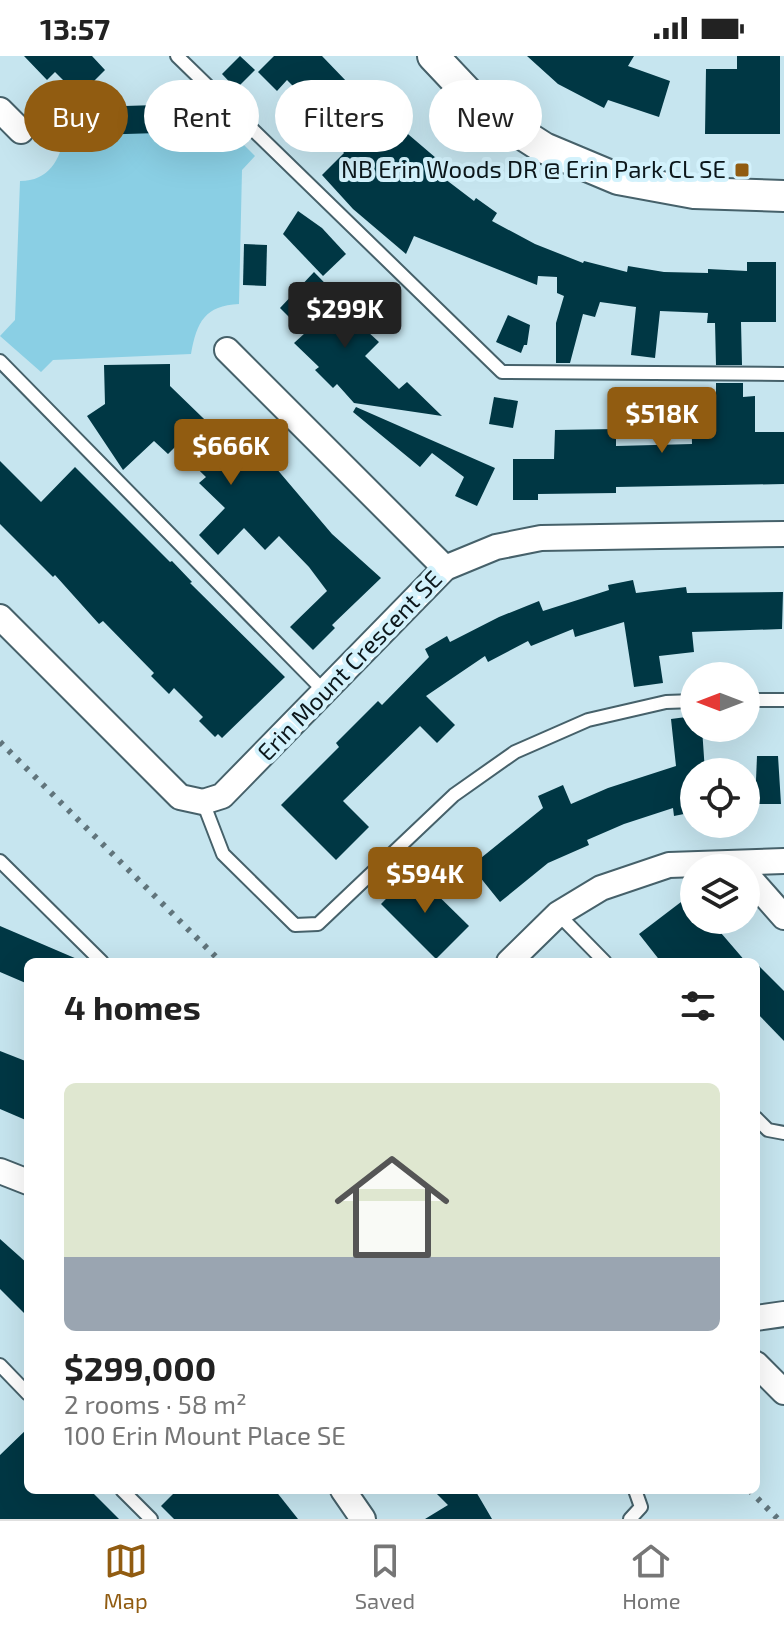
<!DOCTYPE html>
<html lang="en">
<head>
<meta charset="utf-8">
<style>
	:root { --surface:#fff; --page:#f6f6f6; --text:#222; --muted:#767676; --line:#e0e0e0; --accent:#915c11 }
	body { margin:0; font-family:"Exo 2",sans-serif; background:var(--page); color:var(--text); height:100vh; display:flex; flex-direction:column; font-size:30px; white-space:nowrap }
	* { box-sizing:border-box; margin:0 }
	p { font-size:26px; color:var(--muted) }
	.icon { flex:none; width:44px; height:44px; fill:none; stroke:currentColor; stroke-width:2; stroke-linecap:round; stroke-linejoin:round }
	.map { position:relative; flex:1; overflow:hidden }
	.sheet { position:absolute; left:24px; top:902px; width:736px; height:536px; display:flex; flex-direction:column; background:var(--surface); border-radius:12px; box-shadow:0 8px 32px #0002 }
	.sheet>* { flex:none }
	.top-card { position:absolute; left:24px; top:24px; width:736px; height:72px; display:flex; gap:16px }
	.needle { width:52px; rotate:270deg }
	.tools { position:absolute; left:680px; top:606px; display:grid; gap:16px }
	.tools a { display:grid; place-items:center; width:80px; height:80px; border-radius:50%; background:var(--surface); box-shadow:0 8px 32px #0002; font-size:40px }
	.price { position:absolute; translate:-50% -68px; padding:0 18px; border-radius:8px; background:var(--accent); color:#fff; font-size:26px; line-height:52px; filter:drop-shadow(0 2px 4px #0008) }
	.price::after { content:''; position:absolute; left:50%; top:48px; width:24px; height:18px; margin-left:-12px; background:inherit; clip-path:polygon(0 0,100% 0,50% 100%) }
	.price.on { background:#222; color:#fff }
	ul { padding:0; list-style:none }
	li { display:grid; align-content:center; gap:16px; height:424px; padding:0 40px }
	li span { display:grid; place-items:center; height:248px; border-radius:12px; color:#555 }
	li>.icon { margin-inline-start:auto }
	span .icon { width:144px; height:144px; fill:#fffc; stroke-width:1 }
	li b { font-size:34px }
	h2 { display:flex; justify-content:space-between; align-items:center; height:96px; padding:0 40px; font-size:34px }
	.pill { padding:0 28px; border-radius:36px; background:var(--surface); box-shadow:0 8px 32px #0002; font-size:28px; line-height:72px }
	.pill.on { background:var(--accent); color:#fff }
	.status { display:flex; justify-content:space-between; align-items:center; height:56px; padding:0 40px; background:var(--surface); direction:ltr }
	.status svg { height:22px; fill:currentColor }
	.tabs { display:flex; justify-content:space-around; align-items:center; height:112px; border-top:2px solid var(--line); background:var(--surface); font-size:22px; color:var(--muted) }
	.tabs a { display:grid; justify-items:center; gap:4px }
	.tabs .on { color:var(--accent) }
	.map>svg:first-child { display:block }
	.green { fill:#8acfe4 }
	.building { fill:#003744 }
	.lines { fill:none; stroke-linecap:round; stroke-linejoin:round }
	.service-casing { stroke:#46616a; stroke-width:16 }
	.minor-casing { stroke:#46616a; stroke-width:28 }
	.tertiary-casing { stroke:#46616a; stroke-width:34 }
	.service { stroke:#fff; stroke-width:12 }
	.minor { stroke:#fff; stroke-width:24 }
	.tertiary { stroke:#fff; stroke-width:30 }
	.rail { stroke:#60747b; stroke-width:6; stroke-dasharray:4 8; stroke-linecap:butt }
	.poi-dot { fill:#915c11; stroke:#d3f2fc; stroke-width:3 }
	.labels { text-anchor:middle; stroke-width:8; stroke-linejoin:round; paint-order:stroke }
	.poi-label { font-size:24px; fill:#0c171b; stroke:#d3f2fc; text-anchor:end }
	.street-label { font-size:24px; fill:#0c171b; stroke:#d3f2fc }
</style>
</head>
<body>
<div class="status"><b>13:57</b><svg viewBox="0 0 49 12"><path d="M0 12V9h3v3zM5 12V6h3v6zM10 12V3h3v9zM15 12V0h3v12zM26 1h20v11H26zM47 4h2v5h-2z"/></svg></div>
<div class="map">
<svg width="784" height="1463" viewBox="0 0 784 1463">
	<rect width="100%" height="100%" fill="#c6e5ef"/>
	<path class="green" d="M 217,62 L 255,100 L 242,114 L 239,248 C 205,250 197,265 191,298 L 53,304 L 41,316 L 0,280 L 15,264 L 20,125 C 49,125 60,104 65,78 L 203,76 Z"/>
	<g class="building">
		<path d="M 24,0 L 92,0 L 105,14 L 79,40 L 55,16 L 47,24 Z"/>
		<path d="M 240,0 L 255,14 L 236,33 L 222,18 Z"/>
		<path d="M 274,0 L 322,0 L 348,27 L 352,24 L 385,57 L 389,54 L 404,70 L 402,73 L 436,102 L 428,110 L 474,145 L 476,142 L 497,157 L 492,165 L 535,188 L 583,207 L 584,205 L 627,216 L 628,210 L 664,216 L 708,217 L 708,213 L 747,215 L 747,206 L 776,206 L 776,266 L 741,266 L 742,309 L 716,309 L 715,267 L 707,267 L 708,257 L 660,255 L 655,302 L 631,299 L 636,251 L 600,246 L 595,261 L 583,258 L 570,307 L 556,307 L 556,267 L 564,240 L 557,237 L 557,221 L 538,220 L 537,229 L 414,180 L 406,198 L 353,153 L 322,119 L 344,97 L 341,93 L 348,86 L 287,24 L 277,35 L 258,16 Z"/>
		<path d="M 527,0 L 634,0 L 628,10 L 670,25 L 659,61 L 608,44 L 604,52 L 558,28 Z"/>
		<path d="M 737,0 L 780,0 L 780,78 L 705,78 L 706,13 L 737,13 Z"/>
		<path d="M 157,49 L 158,77 L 93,79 L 92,51 Z"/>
		<path d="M 298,155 L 322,172 L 346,198 L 323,220 L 283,178 Z"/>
		<path d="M 244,188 L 267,189 L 266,230 L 243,229 Z"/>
		<path d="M 314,216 L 358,261 L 355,264 L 379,286 L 365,300 L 399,333 L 407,326 L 442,360 L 354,347 L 337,328 L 333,332 L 315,314 L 319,311 L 294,287 L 305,277 L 280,252 Z"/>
		<path d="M 508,259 L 530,269 L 527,289 L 524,289 L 521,297 L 496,286 Z"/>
		<path d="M 170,308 L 170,330 L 234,392 L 243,382 L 269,407 L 270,405 L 332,478 L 381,522 L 332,569 L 335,572 L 313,594 L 290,571 L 327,535 L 309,511 L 279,480 L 265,494 L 244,472 L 218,499 L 199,479 L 225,452 L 199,427 L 206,421 L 175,391 L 168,398 L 154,385 L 123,414 L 87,360 L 105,348 L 104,309 Z"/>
		<path d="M 716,327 L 743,327 L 743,341 L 755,340 L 755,376 L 784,376 L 784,428 L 616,431 L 616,437 L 538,438 L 538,444 L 513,444 L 513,403 L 554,403 L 555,374 L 616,373 L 616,390 L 692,388 L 691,340 L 716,340 Z"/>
		<path d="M 494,341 L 518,345 L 513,372 L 489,368 Z"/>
		<path d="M 356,351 L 495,412 L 477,450 L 455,440 L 464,421 L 432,397 L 420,411 L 353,356 Z"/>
		<path d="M 0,405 L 41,446 L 75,411 L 170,506 L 172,505 L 192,526 L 190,527 L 285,621 L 222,682 L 218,678 L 215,681 L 199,665 L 203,661 L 174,632 L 169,638 L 151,620 L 154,617 L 103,565 L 99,568 L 55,519 L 53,521 L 0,468 Z"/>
		<path d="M 633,524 L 636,537 L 686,531 L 687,537 L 783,536 L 782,573 L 692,576 L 694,596 L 659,600 L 663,627 L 634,631 L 624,566 L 575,581 L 573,573 L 531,590 L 528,585 L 488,606 L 485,600 L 426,640 L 455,669 L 437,687 L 420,670 L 343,745 L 369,771 L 336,804 L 281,749 L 339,691 L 336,687 L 378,645 L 382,649 L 429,601 L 425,593 L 447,580 L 450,586 L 499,561 L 539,545 L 543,555 L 609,534 L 608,529 Z"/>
		<path d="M 694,660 L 694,672 L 702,672 L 705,716 L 694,716 L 694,756 L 674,760 L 673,752 L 624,768 L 587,784 L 589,789 L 548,807 L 500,846 L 471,810 L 543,752 L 538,740 L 563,729 L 571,748 L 608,732 L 676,710 L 671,663 Z"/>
		<path d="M 757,700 L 778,700 L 781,748 L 755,748 Z"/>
		<path d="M 413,815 L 469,870 L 436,903 L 381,848 Z"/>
		<path d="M 681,846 L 685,852 L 689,850 L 694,856 L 694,864 L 700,864 L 709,875 L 715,870 L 746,906 L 661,906 L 639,878 Z"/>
		<path d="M 0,870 L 84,906 L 28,906 L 28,928 L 0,916 Z"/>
		<path d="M 756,907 L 784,935 L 784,985 L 756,956 Z"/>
		<path d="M 0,995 L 28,1006 L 28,1065 L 0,1053 Z"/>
		<path d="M 0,1183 L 28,1208 L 28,1261 L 0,1233 Z"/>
		<path d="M 28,1372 L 28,1434 L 90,1434 L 119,1463 L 0,1463 L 0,1399 Z"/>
		<path d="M 177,1434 L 275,1434 L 298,1463 L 174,1463 L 161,1450 Z"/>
		<path d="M 433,1434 L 475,1434 L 492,1463 L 425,1463 L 448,1449 Z"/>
	</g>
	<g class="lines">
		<g class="service-casing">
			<g id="service">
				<path d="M 177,0 L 502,316 L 784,318"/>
				<path d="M 0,305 L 325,636"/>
				<path d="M 746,644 L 784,644"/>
				<path d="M 203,746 L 223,798 L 295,869 L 318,868 L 454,739 L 515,696 L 588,664 L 666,646 L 694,645"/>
				<path d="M 0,805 L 102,906"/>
				<path d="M 558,858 L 605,906"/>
				<path d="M 756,1062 L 768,1074 L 784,1077"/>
				<path d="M 0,1309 L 28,1338"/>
				<path d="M 122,1434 L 151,1463"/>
				<path d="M 630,1463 L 641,1451 L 635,1434"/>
			</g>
		</g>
		<g class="minor-casing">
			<g id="minor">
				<path d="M 0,54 L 21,75"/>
				<path d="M 227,294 L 445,512"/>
				<path d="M 0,561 L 180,741 L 203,746 L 222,740 L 445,512 L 496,491 L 541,482 L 784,478"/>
				<path d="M 746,818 L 784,861"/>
				<path d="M 509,906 L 558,858 L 601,832 L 669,809 L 784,805"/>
				<path d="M 0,1115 L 28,1126"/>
				<path d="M 756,1262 L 784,1258"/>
				<path d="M 756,1308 L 784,1336"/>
				<path d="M 343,1434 L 363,1463"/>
			</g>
		</g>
		<g class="tertiary-casing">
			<path id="tertiary" d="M 433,0 L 483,53 L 544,92 L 618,123 L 694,137 L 784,140"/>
		</g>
		<use href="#service" class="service"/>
		<use href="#minor" class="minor"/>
		<use href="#tertiary" class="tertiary"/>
		<g class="rail">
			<path d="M 0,686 L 221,906"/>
			<path d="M 749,1434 L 778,1463"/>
		</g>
	</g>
	<rect class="poi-dot" x="734" y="106" width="16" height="16" rx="4"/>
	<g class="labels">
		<g class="poi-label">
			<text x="726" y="122">NB Erin Woods DR @ Erin Park CL SE</text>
		</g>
		<g class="street-label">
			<text transform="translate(350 610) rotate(-46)" y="8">Erin Mount Crescent SE</text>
		</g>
	</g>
</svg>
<div class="tools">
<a><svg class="needle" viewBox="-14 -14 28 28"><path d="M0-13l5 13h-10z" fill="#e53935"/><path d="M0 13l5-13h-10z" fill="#767676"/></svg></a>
<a><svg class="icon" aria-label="locate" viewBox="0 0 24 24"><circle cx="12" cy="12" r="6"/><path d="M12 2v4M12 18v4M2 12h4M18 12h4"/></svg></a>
<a><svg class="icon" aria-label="layers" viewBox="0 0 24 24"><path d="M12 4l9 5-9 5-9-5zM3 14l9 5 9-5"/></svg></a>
</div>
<b class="price on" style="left:345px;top:294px">$299K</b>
<b class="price" style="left:662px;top:399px">$518K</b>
<b class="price" style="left:231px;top:431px">$666K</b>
<b class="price" style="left:425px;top:859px">$594K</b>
<div class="top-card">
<a class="pill on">Buy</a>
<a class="pill">Rent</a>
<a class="pill">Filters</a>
<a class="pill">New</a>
</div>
<section class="sheet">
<h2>4 homes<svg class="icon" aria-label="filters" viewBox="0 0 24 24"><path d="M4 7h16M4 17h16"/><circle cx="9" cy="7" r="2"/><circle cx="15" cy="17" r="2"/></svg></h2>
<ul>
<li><span style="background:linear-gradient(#dfe7d0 70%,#9aa5b1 0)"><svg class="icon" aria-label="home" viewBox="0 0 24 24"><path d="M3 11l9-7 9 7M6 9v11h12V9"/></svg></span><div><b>$299,000</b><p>2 rooms · 58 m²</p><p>100 Erin Mount Place SE</p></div></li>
</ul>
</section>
</div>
<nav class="tabs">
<a class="on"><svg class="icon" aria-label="map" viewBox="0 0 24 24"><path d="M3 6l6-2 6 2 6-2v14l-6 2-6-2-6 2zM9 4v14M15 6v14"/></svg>Map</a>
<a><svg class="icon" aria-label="saved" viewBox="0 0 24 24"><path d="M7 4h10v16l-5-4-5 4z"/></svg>Saved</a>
<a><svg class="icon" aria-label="home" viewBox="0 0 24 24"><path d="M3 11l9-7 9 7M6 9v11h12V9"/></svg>Home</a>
</nav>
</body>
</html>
